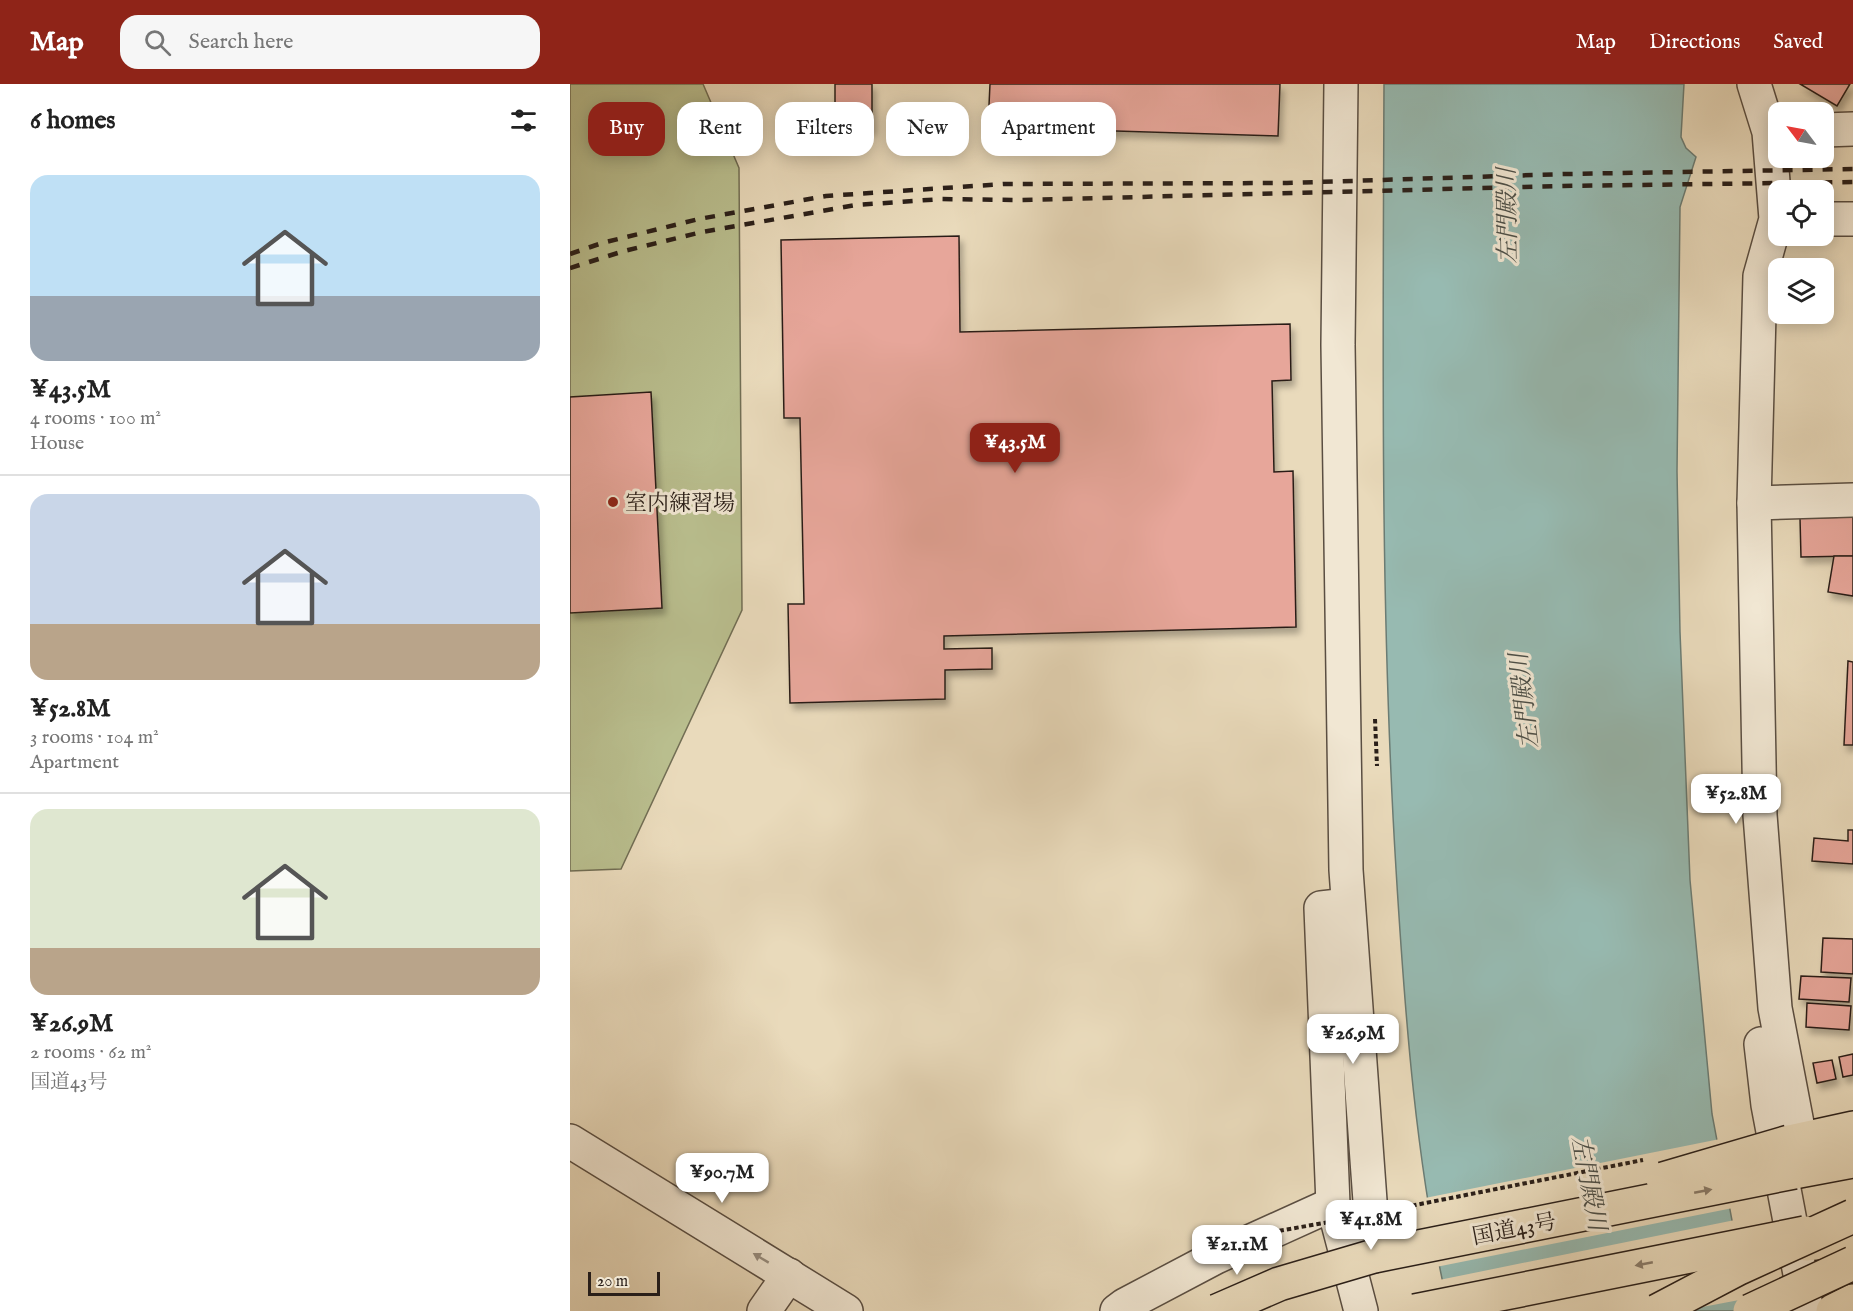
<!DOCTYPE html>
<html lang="en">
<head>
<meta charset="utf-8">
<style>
	:root { --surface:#fff; --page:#f6f6f6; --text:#222; --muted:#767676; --line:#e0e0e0; --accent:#8f2418 }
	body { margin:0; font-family:"IM FELL English","Noto Serif JP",serif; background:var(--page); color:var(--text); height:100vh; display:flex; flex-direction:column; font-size:22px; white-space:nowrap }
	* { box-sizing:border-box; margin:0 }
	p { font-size:20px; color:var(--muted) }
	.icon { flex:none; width:33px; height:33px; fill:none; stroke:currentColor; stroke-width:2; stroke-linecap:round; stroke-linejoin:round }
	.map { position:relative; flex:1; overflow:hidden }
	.drawer { display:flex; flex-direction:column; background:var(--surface); width:570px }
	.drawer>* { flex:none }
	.top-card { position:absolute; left:18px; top:18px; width:570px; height:54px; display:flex; gap:12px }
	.needle { width:39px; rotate:302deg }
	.buttons { position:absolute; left:1198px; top:18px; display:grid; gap:12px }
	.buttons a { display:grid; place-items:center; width:66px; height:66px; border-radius:12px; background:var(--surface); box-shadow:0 3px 15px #0003; font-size:30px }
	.scale { position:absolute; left:18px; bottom:15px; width:72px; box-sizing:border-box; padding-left:6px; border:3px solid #2a1f19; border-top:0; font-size:16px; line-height:21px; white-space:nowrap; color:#2a1f19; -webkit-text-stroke:4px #f1e7d3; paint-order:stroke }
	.price { position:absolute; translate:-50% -51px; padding:0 14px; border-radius:12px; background:#fff; color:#222; font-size:20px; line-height:39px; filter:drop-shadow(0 2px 3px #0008) }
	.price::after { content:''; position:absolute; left:50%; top:36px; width:18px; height:14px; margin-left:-9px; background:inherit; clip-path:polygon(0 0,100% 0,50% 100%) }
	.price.on { background:var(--accent); color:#fff }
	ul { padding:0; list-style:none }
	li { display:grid; align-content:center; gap:12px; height:318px; padding:0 30px }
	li+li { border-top:2px solid var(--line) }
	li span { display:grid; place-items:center; height:186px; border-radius:18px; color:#555 }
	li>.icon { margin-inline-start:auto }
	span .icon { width:108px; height:108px; fill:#fffc; stroke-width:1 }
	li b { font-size:26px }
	h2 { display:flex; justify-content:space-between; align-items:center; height:72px; padding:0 30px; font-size:26px }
	.chip { padding:0 21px; border-radius:18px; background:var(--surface); box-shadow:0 3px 15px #0003; font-size:21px; line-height:54px }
	.chip.on { background:var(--accent); color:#fff }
	header { display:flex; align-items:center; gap:36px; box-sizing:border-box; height:84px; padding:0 30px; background:var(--accent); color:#fff }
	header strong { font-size:28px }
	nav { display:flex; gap:33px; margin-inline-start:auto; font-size:21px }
	.search { width:420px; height:54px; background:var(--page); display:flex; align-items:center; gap:15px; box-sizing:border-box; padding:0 21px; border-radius:18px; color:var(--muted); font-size:22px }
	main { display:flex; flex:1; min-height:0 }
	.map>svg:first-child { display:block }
	.green { fill:#b9be8e; stroke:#726e54; stroke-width:1.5 }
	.water { fill:#97bab1; stroke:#6b7c74; stroke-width:1.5 }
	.pier { fill:#e9dabb }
	.building { fill:#e7a69a; stroke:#2a1f19; stroke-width:1.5; filter:url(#shadow) }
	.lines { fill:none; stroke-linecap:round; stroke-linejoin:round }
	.minor-casing { stroke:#5a4e42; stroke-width:36 }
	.highway-casing { stroke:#2a1f19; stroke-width:36 }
	.path { stroke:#2a1f19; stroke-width:4; stroke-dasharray:4.5 3; stroke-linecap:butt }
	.minor { stroke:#f1e7d3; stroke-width:33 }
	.highway { stroke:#e9dabb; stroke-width:33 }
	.rail { stroke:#2a1f19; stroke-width:4.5; stroke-dasharray:10 10; stroke-linecap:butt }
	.highway-bridge-casing { stroke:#2a1f19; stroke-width:36; stroke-linecap:butt }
	.path-bridge { stroke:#2a1f19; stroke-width:4; stroke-dasharray:4.5 3; stroke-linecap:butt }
	.highway-bridge { stroke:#e9dabb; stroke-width:33 }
	.oneway { fill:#8a7c6a }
	.oneway2 { fill:#978d7f }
	.poi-dot { fill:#8f2418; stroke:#f1e7d3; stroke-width:2 }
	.labels { text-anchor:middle; stroke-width:6; stroke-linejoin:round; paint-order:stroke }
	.poi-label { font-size:22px; fill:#2a1f19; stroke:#f1e7d3; text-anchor:start }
	.street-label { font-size:22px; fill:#2a1f19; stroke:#f1e7d3 }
	.water-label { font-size:24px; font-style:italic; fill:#4b4e47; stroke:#f1e7d3 }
</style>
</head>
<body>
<header>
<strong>Map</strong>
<div class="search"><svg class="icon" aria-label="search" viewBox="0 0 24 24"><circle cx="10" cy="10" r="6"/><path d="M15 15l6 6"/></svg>Search here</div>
<nav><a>Map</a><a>Directions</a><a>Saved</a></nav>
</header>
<main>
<section class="drawer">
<h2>6 homes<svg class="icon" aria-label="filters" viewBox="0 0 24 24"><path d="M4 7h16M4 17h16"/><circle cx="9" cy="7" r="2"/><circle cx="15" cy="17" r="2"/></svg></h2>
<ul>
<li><span style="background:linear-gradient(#bfe0f5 65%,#9aa5b1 0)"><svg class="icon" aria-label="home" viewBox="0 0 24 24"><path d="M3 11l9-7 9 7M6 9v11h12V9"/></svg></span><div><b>¥43.5M</b><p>4 rooms · 100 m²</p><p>House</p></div></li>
<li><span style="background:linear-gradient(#c9d6e8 70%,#b9a48a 0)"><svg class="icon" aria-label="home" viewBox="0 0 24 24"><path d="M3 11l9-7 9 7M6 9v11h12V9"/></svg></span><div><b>¥52.8M</b><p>3 rooms · 104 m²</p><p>Apartment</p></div></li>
<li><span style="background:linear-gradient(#dfe7d0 75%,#b9a48a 0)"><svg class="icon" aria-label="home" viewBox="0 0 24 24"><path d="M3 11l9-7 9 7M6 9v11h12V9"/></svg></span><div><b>¥26.9M</b><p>2 rooms · 62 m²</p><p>国道43号</p></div></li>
</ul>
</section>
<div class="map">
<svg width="1283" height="1227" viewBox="0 0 1283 1227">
	<defs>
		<filter id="shadow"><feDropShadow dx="3.5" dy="6" stdDeviation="3" flood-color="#0004"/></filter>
	</defs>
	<rect width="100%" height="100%" fill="#e9dabb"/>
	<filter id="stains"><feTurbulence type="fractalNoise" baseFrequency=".00333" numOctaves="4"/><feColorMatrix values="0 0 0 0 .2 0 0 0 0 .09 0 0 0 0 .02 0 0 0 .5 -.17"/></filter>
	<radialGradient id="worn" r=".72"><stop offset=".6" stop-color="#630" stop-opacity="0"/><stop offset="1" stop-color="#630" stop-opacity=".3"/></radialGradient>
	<path class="green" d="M 0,0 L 133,0 L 169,84 L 172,526 L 51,785 L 0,787 Z"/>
	<path class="water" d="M 814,0 L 1114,0 L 1111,53 L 1116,64 L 1126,73 L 1110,123 L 1107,387 L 1110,548 L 1120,796 L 1142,1030 L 1179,1227 L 879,1227 C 846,1083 835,933 826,785 C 810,524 813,262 814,0 Z"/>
	<g class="pier">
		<path d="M 1150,1055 L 1163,1124 L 866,1183 L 855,1114 Z"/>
		<path d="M 1165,1136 L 1180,1214 L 1111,1227 L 876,1227 L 869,1196 Z"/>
	</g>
	<g class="building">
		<path d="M 265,0 L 302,0 L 302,45 L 265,46 Z"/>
		<path d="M 420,0 L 710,0 L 708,52 L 418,43 Z"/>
		<path d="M 1230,0 L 1280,0 L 1267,22 Z"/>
		<path d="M 389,152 L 390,248 L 720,240 L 721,296 L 702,297 L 704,388 L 723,387 L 726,543 L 374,552 L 374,565 L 422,564 L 422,585 L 375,586 L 375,615 L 220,619 L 218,520 L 234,520 L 230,334 L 214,334 L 211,156 Z"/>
		<path d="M 81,308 L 92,524 L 0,529 L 0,313 Z"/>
		<path d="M 1283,433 L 1283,472 L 1231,473 L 1230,434 Z"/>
		<path d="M 1264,472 L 1283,472 L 1283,512 L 1258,508 Z"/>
		<path d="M 1278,577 L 1283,578 L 1283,661 L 1274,661 Z"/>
		<path d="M 1278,746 L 1283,746 L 1283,780 L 1242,777 L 1244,754 L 1278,757 Z"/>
		<path d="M 1253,854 L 1283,855 L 1283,890 L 1251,888 Z"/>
		<path d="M 1231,892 L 1281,894 L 1279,918 L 1229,915 Z"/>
		<path d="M 1237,919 L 1281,922 L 1279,946 L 1236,943 Z"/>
		<path d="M 1283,970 L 1283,991 L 1273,993 L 1269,973 Z"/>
		<path d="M 1262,976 L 1266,995 L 1247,999 L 1243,979 Z"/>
	</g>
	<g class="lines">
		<g class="minor-casing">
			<g id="minor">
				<path d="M 771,0 L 768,261 L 776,786 L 804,1172"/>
				<path d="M 1184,0 L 1199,48 L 1206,135 L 1190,192 L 1184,419 L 1190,731 L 1205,924 L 1230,1055"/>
				<path d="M 1254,46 L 1283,45"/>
				<path d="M 1254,135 L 1283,135"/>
				<path d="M 1184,419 L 1283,416"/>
				<path d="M 778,821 L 751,824 L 763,1120 L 791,1227"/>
				<path d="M 1191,960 L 1198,1021 L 1237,1227"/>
				<path d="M 0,1057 L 276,1227"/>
				<path d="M 194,1227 L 219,1191"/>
				<path d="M 547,1227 L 555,1221 L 646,1173 L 763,1120"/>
			</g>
		</g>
		<g class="highway-casing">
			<g id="highway">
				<path d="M 1219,1058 L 1283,1044"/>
				<path d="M 1224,1088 L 1283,1077"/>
				<path d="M 1236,1160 L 1283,1155"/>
				<path d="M 1263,1227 L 1283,1217"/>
			</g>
		</g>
		<path class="path" d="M 805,635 L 807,682"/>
		<use href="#minor" class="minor"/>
		<use href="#highway" class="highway"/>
		<g class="rail">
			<path d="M 0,170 L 32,159 L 129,135 L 256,112 L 344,106 L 434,100 L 717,99 L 996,90 L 1283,85"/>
			<path d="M 0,184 L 54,167 L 132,148 L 286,121 L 372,115 L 452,116 L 993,102 L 1283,98"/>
		</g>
		<g class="highway-bridge-casing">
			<g id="highway-bridge">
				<path d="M 1093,1095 L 1219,1058"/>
				<path d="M 647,1227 L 709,1200 L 804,1172 L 1224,1088"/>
				<path d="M 845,1227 L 1235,1149"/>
				<path d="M 1087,1227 L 1169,1184 L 1283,1132"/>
				<path d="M 1180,1227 L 1283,1179"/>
			</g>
		</g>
		<g class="path-bridge">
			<path d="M 820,1126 L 1073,1076"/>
			<path d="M 702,1148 L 777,1135"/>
		</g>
		<use href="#highway-bridge" class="highway-bridge"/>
	</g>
	<defs><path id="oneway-solid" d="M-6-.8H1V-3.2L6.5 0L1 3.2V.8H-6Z" transform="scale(1.5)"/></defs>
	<g class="oneway">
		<use href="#oneway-solid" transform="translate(1133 1107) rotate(-11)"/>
		<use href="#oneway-solid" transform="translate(1074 1180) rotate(169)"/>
	</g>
	<use class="oneway2" href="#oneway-solid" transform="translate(191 1174) rotate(-149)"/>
	<circle class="poi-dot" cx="43" cy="418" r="6"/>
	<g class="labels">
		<g class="poi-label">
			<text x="55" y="426">室内練習場</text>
		</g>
		<g class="street-label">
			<text transform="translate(944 1144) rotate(-11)" y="8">国道43号</text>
		</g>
		<g class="water-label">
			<text transform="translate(937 132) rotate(-91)" y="8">左門殿川</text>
			<text transform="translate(954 617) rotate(-97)" y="8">左門殿川</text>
			<text transform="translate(1019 1099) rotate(79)" y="8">左門殿川</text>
		</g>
	</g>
	<rect width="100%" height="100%" filter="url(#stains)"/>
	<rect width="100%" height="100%" fill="url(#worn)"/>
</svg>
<div class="buttons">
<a><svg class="needle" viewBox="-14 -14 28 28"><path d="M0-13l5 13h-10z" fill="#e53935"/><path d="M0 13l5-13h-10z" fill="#767676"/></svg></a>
<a><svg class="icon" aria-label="locate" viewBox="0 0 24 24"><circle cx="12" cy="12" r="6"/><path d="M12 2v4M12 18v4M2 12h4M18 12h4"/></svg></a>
<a><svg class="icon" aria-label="layers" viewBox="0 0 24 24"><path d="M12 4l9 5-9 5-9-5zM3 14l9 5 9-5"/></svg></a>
</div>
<div class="scale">20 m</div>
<b class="price on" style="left:445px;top:390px">¥43.5M</b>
<b class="price" style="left:1166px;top:741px">¥52.8M</b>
<b class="price" style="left:783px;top:981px">¥26.9M</b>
<b class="price" style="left:152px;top:1120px">¥90.7M</b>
<b class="price" style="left:801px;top:1167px">¥41.8M</b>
<b class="price" style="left:667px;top:1192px">¥21.1M</b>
<div class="top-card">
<a class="chip on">Buy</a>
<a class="chip">Rent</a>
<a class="chip">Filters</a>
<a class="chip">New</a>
<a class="chip">Apartment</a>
</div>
</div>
</main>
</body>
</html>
